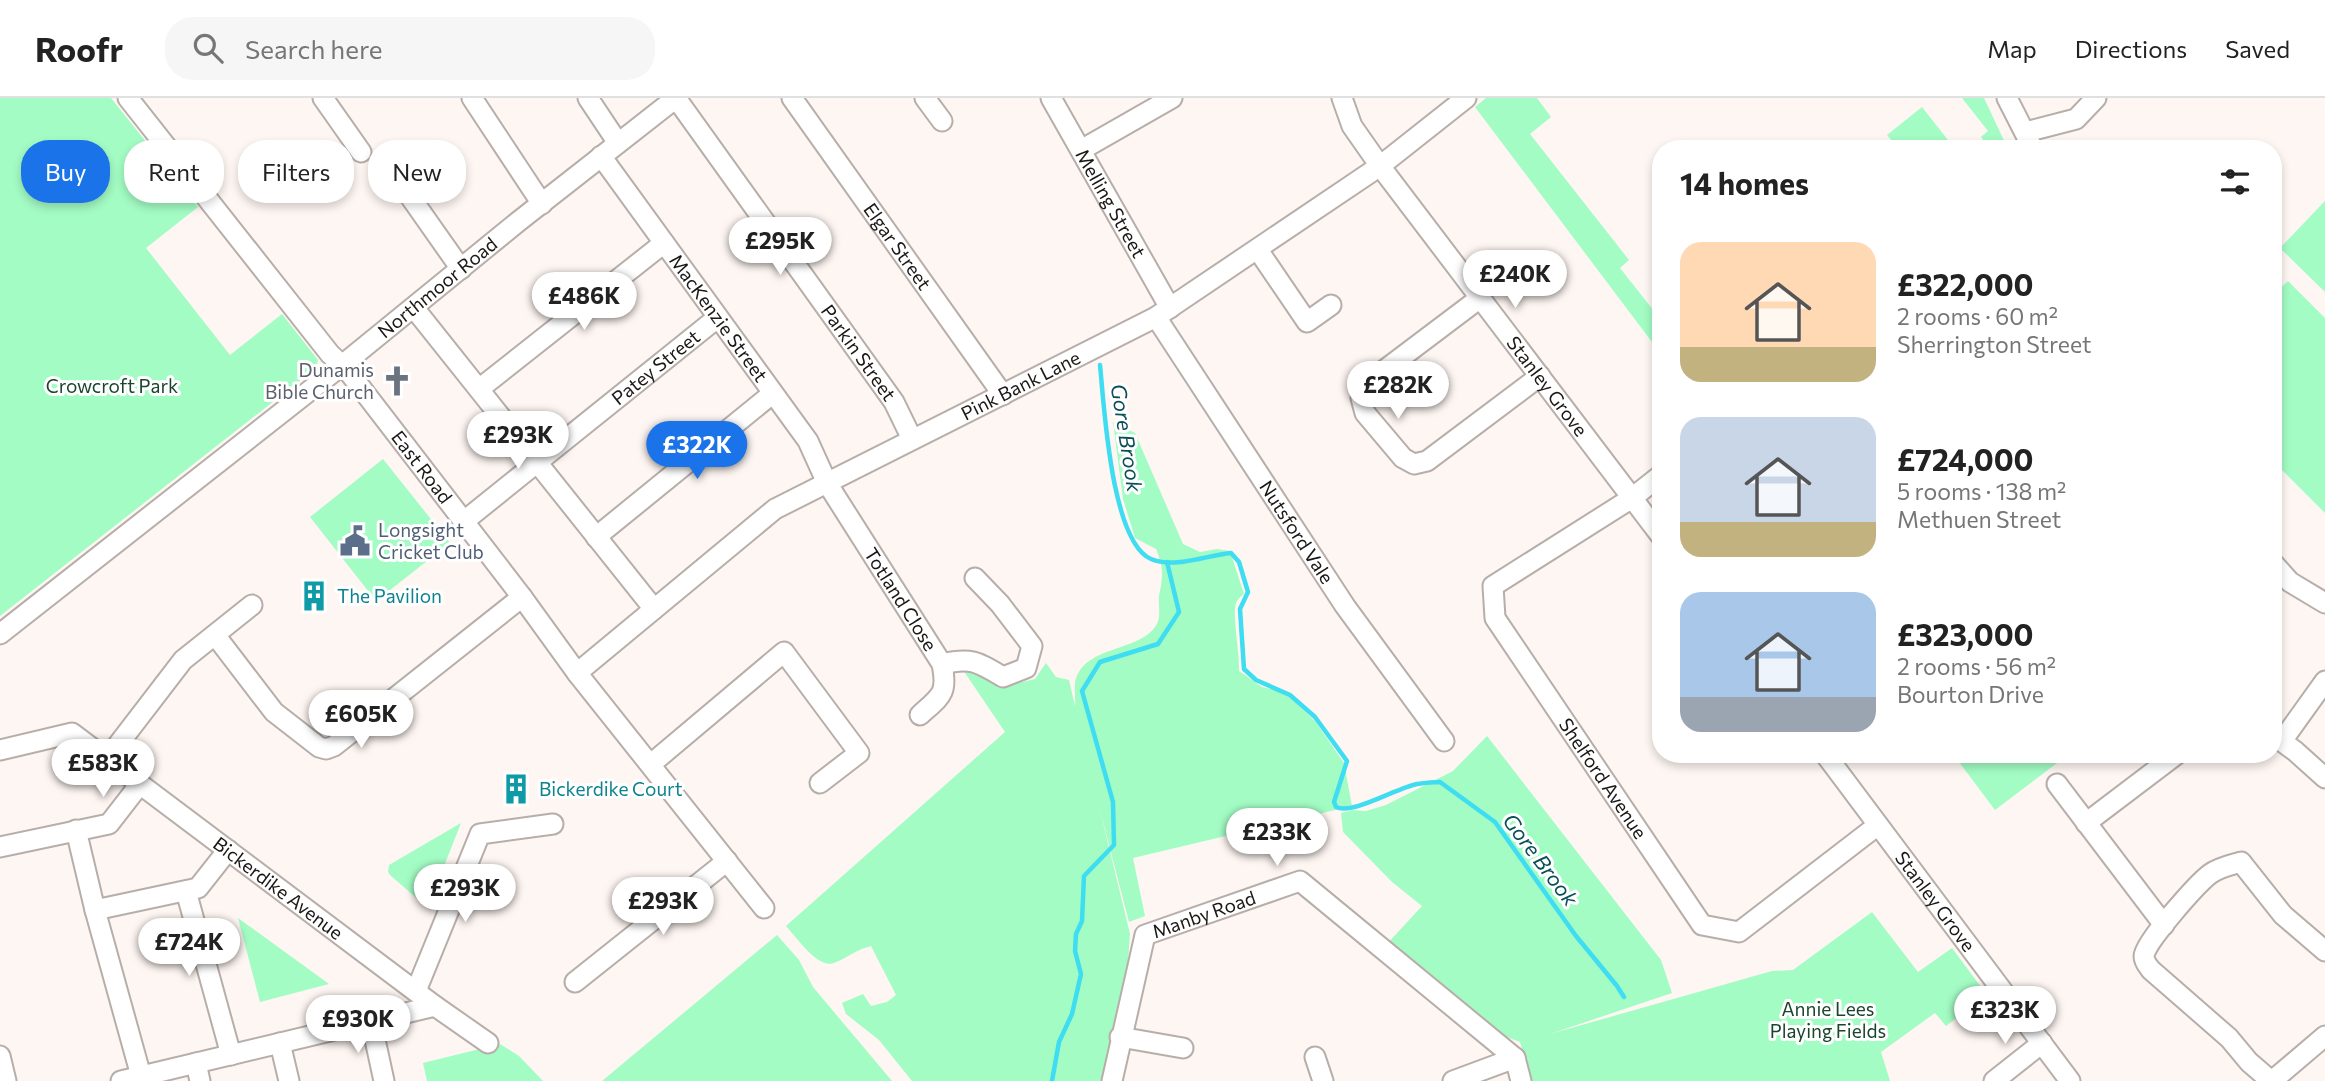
<!DOCTYPE html>
<html lang="en">
<head>
<meta charset="utf-8">
<style>
	:root { --surface:#fff; --page:#f6f6f6; --text:#222; --muted:#767676; --line:#e0e0e0; --accent:#1a73e8 }
	body { margin:0; font-family:Commissioner,sans-serif; background:var(--page); color:var(--text); height:100vh; display:flex; flex-direction:column; font-size:26px; white-space:nowrap }
	* { box-sizing:border-box; margin:0 }
	p { font-size:23px; color:var(--muted) }
	.icon { flex:none; width:38px; height:38px; fill:none; stroke:currentColor; stroke-width:2; stroke-linecap:round; stroke-linejoin:round }
	.map { position:relative; flex:1; overflow:hidden }
	.panel { position:absolute; left:1652px; top:42px; width:630px; height:623px; display:flex; flex-direction:column; background:var(--surface); border-radius:28px; box-shadow:0 4px 10px #0003 }
	.panel>* { flex:none }
	.guide { position:absolute; left:21px; top:42px; width:665px; height:63px; display:flex; gap:14px }
	.price { position:absolute; translate:-50% -60px; padding:0 16px; border-radius:24px; background:#fff; color:#222; font-size:23px; line-height:46px; filter:drop-shadow(0 2px 4px #0008) }
	.price::after { content:''; position:absolute; left:50%; top:42px; width:21px; height:16px; margin-left:-10px; background:inherit; clip-path:polygon(0 0,100% 0,50% 100%) }
	.price.active { background:var(--accent); color:#fff }
	ul { padding:0; list-style:none }
	li { display:flex; align-items:center; gap:21px; height:175px; padding:0 28px }
	li span { display:grid; place-items:center; flex:none; width:196px; height:140px; border-radius:21px; color:#555 }
	li>.icon { margin-inline-start:auto }
	span .icon { width:84px; height:84px; fill:#fffc; stroke-width:1 }
	li b { font-size:30px }
	h2 { display:flex; justify-content:space-between; align-items:center; height:84px; padding:0 28px; font-size:30px }
	.pill { padding:0 24px; border-radius:28px; background:var(--surface); box-shadow:0 4px 10px #0003; font-size:24px; line-height:63px }
	.pill.active { background:var(--accent); color:#fff }
	header { display:flex; align-items:center; gap:42px; box-sizing:border-box; height:98px; padding:0 35px; background:var(--surface); border-bottom:2px solid var(--line) }
	header strong { font-size:33px }
	nav { display:flex; gap:38px; margin-inline-start:auto; font-size:24px }
	.search { width:490px; height:63px; background:var(--page); display:flex; align-items:center; gap:18px; box-sizing:border-box; padding:0 24px; border-radius:28px; color:var(--muted); font-size:26px }
	.map>svg:first-child { display:block }
	.green { fill:#a3fcc4 }
	.lines { fill:none; stroke-linecap:round; stroke-linejoin:round }
	.stream { stroke:#3eddf1; stroke-width:4.5 }
	.minor-casing { stroke:#b8aea9; stroke-width:23 }
	.minor { stroke:#fff; stroke-width:19 }
	.labels { text-anchor:middle; stroke-width:6; stroke-linejoin:round; paint-order:stroke }
	.street-label { font-size:19px; fill:#1a1715; stroke:#fff }
	.worship-label { font-size:19px; fill:#5b616d; stroke:#fff; text-anchor:end }
	.park-label { font-size:19px; fill:#1a442c; stroke:#fff }
	.service-label { font-size:19px; fill:#4e5e75; stroke:#fff; text-anchor:start }
	.culture-label { font-size:19px; fill:#0d838f; stroke:#fff; text-anchor:start }
	.water-label { font-size:21px; font-style:italic; fill:#0a4f57; stroke:#fff }
</style>
</head>
<body>
<header>
<strong>Roofr</strong>
<div class="search"><svg class="icon" aria-label="search" viewBox="0 0 24 24"><circle cx="10" cy="10" r="6"/><path d="M15 15l6 6"/></svg>Search here</div>
<nav><a>Map</a><a>Directions</a><a>Saved</a></nav>
</header>
<div class="map">
<svg width="2325" height="983" viewBox="0 0 2325 983">
	<rect width="100%" height="100%" fill="#fef6f2"/>
	<g class="green">
		<path d="M 0,0 L 111,0 L 198,109 L 146,150 L 230,257 L 282,216 L 318,262 L 316,270 L 0,518 Z"/>
		<path d="M 1486,0 L 1537,0 L 1551,19 L 1530,36 L 1629,162 L 1620,170 L 1661,222 L 1661,256 L 1475,9 Z"/>
		<path d="M 1962,0 L 1984,0 L 2008,51 L 1990,51 L 1981,39 L 1988,33 Z"/>
		<path d="M 1922,9 L 1955,51 L 1899,51 L 1887,37 Z"/>
		<path d="M 2325,103 L 2325,194 L 2280,150 Z"/>
		<path d="M 2288,183 L 2325,220 L 2325,415 L 2273,363 L 2273,197 Z"/>
		<path d="M 1113,324 L 1135,335 L 1183,446 L 1200,454 L 1217,451 L 1230,453 L 1244,496 C 1240,499 1238,501 1236,505 C 1232,516 1240,557 1239,573 L 1262,589 L 1284,594 L 1315,623 L 1344,665 L 1352,708 L 1133,760 L 1145,818 L 1129,824 L 1099,708 L 1130,836 L 1128,863 L 1102,983 L 912,983 L 879,942 L 846,916 L 842,905 L 863,896 L 871,908 L 887,904 L 896,897 L 871,848 C 857,851 847,860 834,865 C 818,871 797,840 786,828 L 1005,634 L 963,572 L 1006,588 L 1035,581 L 1046,565 L 1056,579 L 1069,582 L 1075,608 C 1076,601 1074,593 1075,586 C 1080,548 1138,554 1155,529 C 1162,520 1158,509 1159,498 C 1163,478 1164,470 1156,451 L 1135,440 L 1123,401 Z"/>
		<path d="M 383,361 L 450,445 L 376,503 L 310,419 Z"/>
		<path d="M 1487,638 L 1661,862 L 1672,895 L 1550,936 L 1772,873 L 1793,872 L 1872,814 L 1918,874 L 1952,850 L 1987,897 L 1946,928 L 1935,915 L 1881,954 L 1890,983 L 1532,983 L 1520,944 L 1507,939 L 1385,848 L 1422,808 L 1392,784 L 1343,734 L 1341,715 L 1353,712 L 1366,713 L 1386,707 L 1453,673 Z"/>
		<path d="M 1953,656 L 2069,656 L 1995,712 Z"/>
		<path d="M 461,725 L 431,801 L 421,804 L 390,777 L 388,774 L 389,767 Z"/>
		<path d="M 238,820 L 329,886 L 260,904 Z"/>
		<path d="M 777,837 L 799,862 L 813,889 L 892,983 L 602,983 Z"/>
		<path d="M 500,946 L 519,958 L 543,983 L 427,983 L 423,965 Z"/>
	</g>
	<g class="lines">
		<g class="stream">
			<path d="M 1100,267 C 1104,306 1111,444 1151,461 C 1175,471 1207,457 1231,455 L 1239,464 L 1248,494 L 1240,511 L 1244,571 L 1256,582 L 1290,597 L 1315,619 L 1347,663 L 1334,704 L 1336,709 C 1353,717 1396,690 1417,686 C 1424,685 1432,684 1440,684 L 1495,724 L 1576,838 L 1617,888 L 1624,899"/>
			<path d="M 1052,983 L 1059,944 L 1072,916 L 1081,876 L 1075,853 L 1076,836 L 1082,823 L 1084,778 L 1114,747 L 1113,704 L 1082,593 L 1100,564 L 1158,546 L 1179,514 L 1167,464"/>
		</g>
		<g class="minor-casing">
			<g id="minor">
				<path id="s1" d="M 128,0 L 330,256 L 348,273 L 522,499 L 577,575 L 764,810"/>
				<path d="M 323,0 L 361,54"/>
				<path d="M 472,0 L 542,106"/>
				<path d="M 588,0 L 618,45"/>
				<path id="s2" d="M 792,0 L 1003,297"/>
				<path d="M 925,0 L 942,23"/>
				<path id="s3" d="M 1051,0 L 1170,210"/>
				<path id="s4" d="M 1342,0 L 1352,28 L 1380,68 L 1661,438"/>
				<path d="M 2007,0 L 2033,51"/>
				<path d="M 2026,34 L 2076,21 L 2096,0"/>
				<path d="M 1081,52 L 1172,0"/>
				<path id="s5" d="M 601,58 L 808,343 L 827,385 L 942,566 C 948,596 941,598 920,617"/>
				<path d="M 397,80 L 461,171"/>
				<path d="M 1258,152 L 1307,224 L 1331,207"/>
				<path d="M 1480,200 L 1366,286 L 1361,300 L 1365,315 L 1403,360 L 1414,366 L 1427,363 L 1540,278"/>
				<path d="M 414,210 L 654,511"/>
				<path id="s6" d="M 1156,219 L 1345,508 L 1444,643"/>
				<path d="M 479,291 L 664,145"/>
				<path id="s7" d="M 1661,377 L 1632,400 L 1493,488 L 1495,520 L 1702,827 L 1739,834 L 1878,727"/>
				<path id="s8" d="M 463,424 L 717,220"/>
				<path d="M 596,439 L 772,296"/>
				<path d="M 2273,465 L 2290,484 L 2325,505"/>
				<path id="s9" d="M 0,536 L 341,268 L 519,123 L 676,0 L 894,304 L 912,341"/>
				<path d="M 215,537 L 274,614 L 319,649 L 326,651 L 334,648 L 522,499"/>
				<path d="M 942,566 C 971,559 978,564 1003,579 L 1026,570 L 1032,548 L 1000,506 L 975,480"/>
				<path id="s10" d="M 577,575 L 775,411 L 1156,219 L 1380,68 L 1466,0"/>
				<path d="M 2273,637 L 2295,653 L 2325,680"/>
				<path d="M 2282,643 L 2325,583"/>
				<path id="s11" d="M 0,652 L 72,635 L 435,908 L 488,945"/>
				<path id="s12" d="M 1825,656 L 2070,983"/>
				<path d="M 107,661 L 183,562 L 252,507"/>
				<path d="M 651,666 L 784,554 L 859,655 L 820,685"/>
				<path d="M 2057,686 L 2164,827"/>
				<path d="M 2086,725 L 2177,656"/>
				<path d="M 76,732 L 95,812 L 141,978"/>
				<path d="M 0,749 L 109,726 L 140,686"/>
				<path d="M 186,793 L 231,957"/>
				<path d="M 95,812 L 198,790 L 228,752"/>
				<path d="M 575,884 L 727,763"/>
				<path d="M 416,893 L 480,736 L 553,726"/>
				<path d="M 371,923 L 384,983"/>
				<path d="M 1120,939 L 1183,950"/>
				<path d="M 280,945 L 289,983"/>
				<path d="M 0,958 L 6,983"/>
				<path d="M 1315,959 L 1323,983"/>
				<path d="M 1515,960 L 1521,983"/>
				<path d="M 196,965 L 200,983"/>
				<path d="M 121,983 L 435,908"/>
				<path id="s13" d="M 1112,983 L 1145,837 L 1300,783 L 1515,960"/>
				<path d="M 1453,983 L 1515,960"/>
				<path d="M 1994,983 L 2042,945"/>
				<path d="M 2271,983 L 2249,964 L 2229,940 L 2151,872 C 2148,868 2144,864 2144,858 C 2144,845 2198,785 2210,776 C 2219,769 2231,767 2241,764 L 2283,817 L 2325,853"/>
				<path d="M 2272,983 L 2325,938"/>
			</g>
		</g>
		<use href="#minor" class="minor"/>
	</g>
	<defs>
		<g id="church-bare" transform="scale(2.415)"><path d="M-1.2-6h2.4v3.5h3.3v2.4h-3.3V6h-2.4V-.1h-3.3v-2.4h3.3Z" fill="#6b7280" stroke="#fff" stroke-width="2.5" paint-order="stroke"/></g>
		<g id="civic-bare" transform="scale(2.415)"><path d="M-.6-6.5H3V-4.5H.6V-3L4-1V1h2V6H-6V1h2V-1L-.6-3ZM-1.2 2.5V6h2.4V2.5Z" fill="#5c6f8a" stroke="#fff" stroke-width="2.5" paint-order="stroke"/></g>
		<g id="building-bare" transform="scale(2.415)"><path d="M-4-6H4V6H1V3H-1V6H-4ZM-2.5-4.3h1.7v1.8h-1.7ZM.8-4.3h1.7v1.8H.8ZM-2.5-1h1.7V.8h-1.7ZM.8-1h1.7V.8H.8Z" fill="#0f9aa8" stroke="#fff" stroke-width="2.5" paint-order="stroke"/></g>
	</defs>
	<g fill-rule="evenodd">
		<use href="#church-bare" x="397" y="283"/>
		<use href="#civic-bare" x="355" y="443"/>
		<use href="#building-bare" x="314" y="498"/>
		<use href="#building-bare" x="516" y="691"/>
	</g>
	<g class="labels">
		<g class="street-label">
			<text dy="7" stroke="none"><textPath href="#s3" startOffset="121">Melling Street</textPath></text>
			<text dy="7" stroke="none"><textPath href="#s2" startOffset="182">Elgar Street</textPath></text>
			<text dy="7" stroke="none"><textPath href="#s9" startOffset="558">Northmoor Road</textPath></text>
			<text dy="7" stroke="none"><textPath href="#s5" startOffset="200">MacKenzie Street</textPath></text>
			<text dy="7" stroke="none"><textPath href="#s9" startOffset="1176">Parkin Street</textPath></text>
			<text dy="7" stroke="none"><textPath href="#s8" startOffset="247">Patey Street</textPath></text>
			<text dy="7" stroke="none"><textPath href="#s10" startOffset="532">Pink Bank Lane</textPath></text>
			<text dy="7" stroke="none"><textPath href="#s4" startOffset="355">Stanley Grove</textPath></text>
			<text dy="7" stroke="none"><textPath href="#s1" startOffset="472">East Road</textPath></text>
			<text dy="7" stroke="none"><textPath href="#s6" startOffset="257">Nutsford Vale</textPath></text>
			<text dy="7" stroke="none"><textPath href="#s5" startOffset="536">Totland Close</textPath></text>
			<text dy="7" stroke="none"><textPath href="#s7" startOffset="427">Shelford Avenue</textPath></text>
			<text dy="7" stroke="none"><textPath href="#s11" startOffset="332">Bickerdike Avenue</textPath></text>
			<text dy="7" stroke="none"><textPath href="#s12" startOffset="184">Stanley Grove</textPath></text>
			<text dy="7" stroke="none"><textPath href="#s13" startOffset="212">Manby Road</textPath></text>
		</g>
		<g class="worship-label">
			<text x="374" y="279">Dunamis<tspan x="374" dy="22">Bible Church</tspan></text>
		</g>
		<g class="park-label">
			<text x="112" y="295">Crowcroft Park</text>
			<text x="1828" y="918">Annie Lees<tspan x="1828" dy="22">Playing Fields</tspan></text>
		</g>
		<g class="service-label">
			<text x="378" y="439">Longsight<tspan x="378" dy="22">Cricket Club</tspan></text>
		</g>
		<g class="culture-label">
			<text x="337" y="505">The Pavilion</text>
			<text x="539" y="698">Bickerdike Court</text>
		</g>
		<g class="water-label">
			<text transform="translate(1126 340) rotate(81)" y="7">Gore Brook</text>
			<text transform="translate(1540 762) rotate(53)" y="7">Gore Brook</text>
		</g>
	</g>
</svg>
<b class="price" style="left:780px;top:179px">£295K</b>
<b class="price" style="left:1515px;top:212px">£240K</b>
<b class="price" style="left:584px;top:234px">£486K</b>
<b class="price" style="left:1398px;top:323px">£282K</b>
<b class="price" style="left:518px;top:373px">£293K</b>
<b class="price active" style="left:697px;top:383px">£322K</b>
<b class="price" style="left:361px;top:652px">£605K</b>
<b class="price" style="left:103px;top:701px">£583K</b>
<b class="price" style="left:1277px;top:770px">£233K</b>
<b class="price" style="left:465px;top:826px">£293K</b>
<b class="price" style="left:663px;top:839px">£293K</b>
<b class="price" style="left:189px;top:880px">£724K</b>
<b class="price" style="left:2005px;top:948px">£323K</b>
<b class="price" style="left:358px;top:957px">£930K</b>
<div class="guide">
<a class="pill active">Buy</a>
<a class="pill">Rent</a>
<a class="pill">Filters</a>
<a class="pill">New</a>
</div>
<section class="panel">
<h2>14 homes<svg class="icon" aria-label="filters" viewBox="0 0 24 24"><path d="M4 7h16M4 17h16"/><circle cx="9" cy="7" r="2"/><circle cx="15" cy="17" r="2"/></svg></h2>
<ul>
<li><span style="background:linear-gradient(#ffd9b3 75%,#c2b280 0)"><svg class="icon" aria-label="home" viewBox="0 0 24 24"><path d="M3 11l9-7 9 7M6 9v11h12V9"/></svg></span><div><b>£322,000</b><p>2 rooms · 60 m²</p><p>Sherrington Street</p></div></li>
<li><span style="background:linear-gradient(#c9d6e8 75%,#c2b280 0)"><svg class="icon" aria-label="home" viewBox="0 0 24 24"><path d="M3 11l9-7 9 7M6 9v11h12V9"/></svg></span><div><b>£724,000</b><p>5 rooms · 138 m²</p><p>Methuen Street</p></div></li>
<li><span style="background:linear-gradient(#a9c7e8 75%,#9aa5b1 0)"><svg class="icon" aria-label="home" viewBox="0 0 24 24"><path d="M3 11l9-7 9 7M6 9v11h12V9"/></svg></span><div><b>£323,000</b><p>2 rooms · 56 m²</p><p>Bourton Drive</p></div></li>
</ul>
</section>
</div>
</body>
</html>
